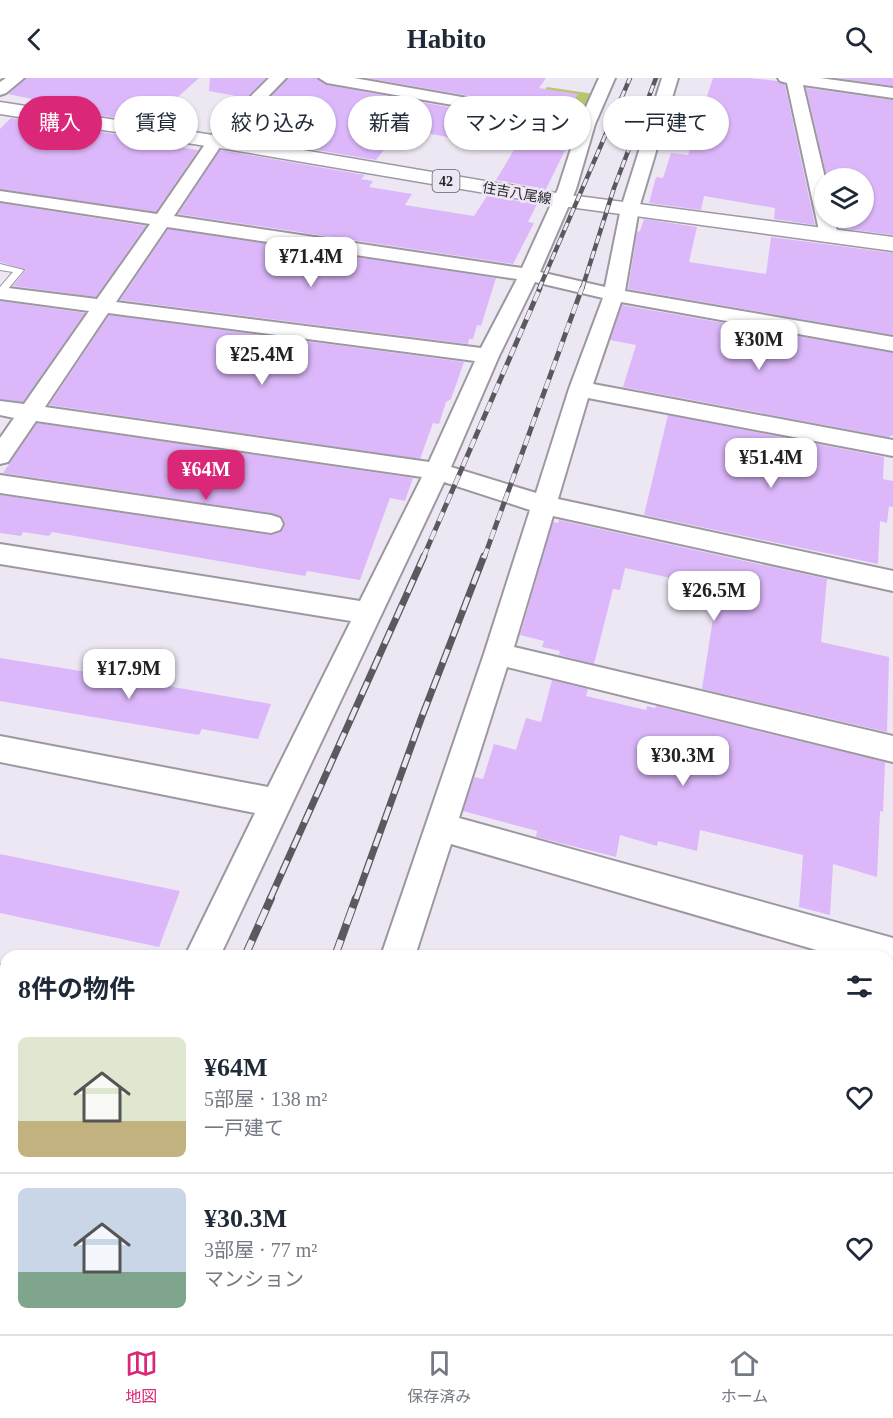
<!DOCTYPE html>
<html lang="ja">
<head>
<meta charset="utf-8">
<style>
	:root { --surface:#fff; --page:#f6f6f7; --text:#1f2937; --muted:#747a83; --line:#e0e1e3; --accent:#db2777 }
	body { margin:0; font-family:"Times New Roman","Noto Sans JP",serif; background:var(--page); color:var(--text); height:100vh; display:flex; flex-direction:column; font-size:22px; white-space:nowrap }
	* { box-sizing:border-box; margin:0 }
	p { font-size:20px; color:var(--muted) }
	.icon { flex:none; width:33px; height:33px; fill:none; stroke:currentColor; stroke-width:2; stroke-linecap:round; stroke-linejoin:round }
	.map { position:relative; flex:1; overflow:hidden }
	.sheet { position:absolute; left:0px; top:872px; width:894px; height:386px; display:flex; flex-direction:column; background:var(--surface); border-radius:18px 18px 0 0; box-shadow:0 2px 4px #0004 }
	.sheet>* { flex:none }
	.banner { position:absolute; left:18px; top:18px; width:858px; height:54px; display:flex; gap:12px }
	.fabs { position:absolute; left:814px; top:90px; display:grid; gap:12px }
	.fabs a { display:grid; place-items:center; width:60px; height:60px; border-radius:50%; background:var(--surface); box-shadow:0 2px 4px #0004; font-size:30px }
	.price { position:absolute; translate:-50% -51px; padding:0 14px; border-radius:12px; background:#fff; color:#222; font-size:20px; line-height:39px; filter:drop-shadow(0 2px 3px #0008) }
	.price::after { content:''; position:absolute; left:50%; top:36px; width:18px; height:14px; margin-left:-9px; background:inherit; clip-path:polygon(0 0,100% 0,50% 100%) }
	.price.current { background:var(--accent); color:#fff }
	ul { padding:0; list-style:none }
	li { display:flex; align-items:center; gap:18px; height:150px; padding:0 18px }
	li+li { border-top:2px solid var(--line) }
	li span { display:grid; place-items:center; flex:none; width:168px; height:120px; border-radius:9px; color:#555 }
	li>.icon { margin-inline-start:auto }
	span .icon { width:72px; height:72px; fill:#fffc; stroke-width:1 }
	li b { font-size:26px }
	h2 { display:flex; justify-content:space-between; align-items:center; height:72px; padding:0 18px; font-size:26px }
	.pill { padding:0 21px; border-radius:27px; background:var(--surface); box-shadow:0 2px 4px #0004; font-size:21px; line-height:54px }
	.pill.current { background:var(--accent); color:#fff }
	header { display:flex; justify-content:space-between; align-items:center; height:78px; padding:0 18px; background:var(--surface); font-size:27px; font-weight:800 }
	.tabs { display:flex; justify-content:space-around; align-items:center; height:84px; border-top:2px solid var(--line); background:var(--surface); font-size:16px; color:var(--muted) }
	.tabs a { display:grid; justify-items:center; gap:3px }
	.tabs .current { color:var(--accent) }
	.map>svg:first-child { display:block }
	.green { fill:#bac66e }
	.building { fill:#dcb8fa }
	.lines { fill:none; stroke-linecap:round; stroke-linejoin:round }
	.lane-casing { stroke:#9d97a2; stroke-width:2 }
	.street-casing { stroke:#9d97a2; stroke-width:4 }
	.primary-casing { stroke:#9d97a2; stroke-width:3 }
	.lane { fill:#fff; fill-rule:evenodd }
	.street { fill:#fff; fill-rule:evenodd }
	.primary { fill:#fff; fill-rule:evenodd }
	.rail-far3-casing { stroke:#5b585e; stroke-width:4.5 }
	.rail-far2-casing { stroke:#5b585e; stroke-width:5 }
	.rail-far1-casing { stroke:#5b585e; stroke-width:7 }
	.rail-casing { stroke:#5b585e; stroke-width:8 }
	.rail-far3 { stroke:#ede7f3; stroke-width:3; stroke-dasharray:8; stroke-linecap:butt }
	.rail-far2 { stroke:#ede7f3; stroke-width:4; stroke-dasharray:10; stroke-linecap:butt }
	.rail-far1 { stroke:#ede7f3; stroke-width:4.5; stroke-dasharray:14; stroke-linecap:butt }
	.rail { stroke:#ede7f3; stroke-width:6; stroke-dasharray:17; stroke-linecap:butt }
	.labels { text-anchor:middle; stroke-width:5; stroke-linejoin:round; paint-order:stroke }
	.shield { fill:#ede7f3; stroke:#635f66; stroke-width:1.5 }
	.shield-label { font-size:14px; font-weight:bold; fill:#28252a }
	.far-street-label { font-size:14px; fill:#28252a; stroke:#ede7f3 }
</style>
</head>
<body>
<header><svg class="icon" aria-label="back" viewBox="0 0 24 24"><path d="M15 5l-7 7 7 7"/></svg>Habito<svg class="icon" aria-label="search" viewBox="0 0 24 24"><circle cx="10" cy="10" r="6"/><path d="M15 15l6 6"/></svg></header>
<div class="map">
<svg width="893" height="1256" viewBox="0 0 893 1256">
	<rect width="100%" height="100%" fill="#ede7f3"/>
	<path class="green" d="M 547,9 L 594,16 L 582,44 L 529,34 Z"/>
	<g class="building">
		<path d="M 26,0 L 199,0 L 149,45 L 27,26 L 32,21 L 8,16 Z"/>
		<path d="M 210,0 L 266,0 L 246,20 L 209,13 Z"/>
		<path d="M 288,0 L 317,0 L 327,7 L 575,52 L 546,111 L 496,102 L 514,72 L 401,50 L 376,82 L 233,58 Z"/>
		<path d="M 367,0 L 546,0 L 539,10 L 578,16 L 568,35 Z"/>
		<path d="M 713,0 L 750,0 L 778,3 L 785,7 L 815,147 L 774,141 L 775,130 L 704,118 L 701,132 L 649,125 L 656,99 L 663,100 L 671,75 L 688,77 Z"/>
		<path d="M 837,0 L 893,0 L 893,8 Z"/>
		<path d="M 806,10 L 893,22 L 893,157 L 839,150 L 836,140 L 864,140 L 864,100 L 827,100 Z"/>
		<path d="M 11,40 L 133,59 L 129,62 L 198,72 L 156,134 L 0,111 L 0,51 Z"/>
		<path d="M 220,72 L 365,97 L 361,101 L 373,103 L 369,109 L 412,116 L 405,127 L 474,138 L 487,118 L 537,126 L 528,144 L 534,145 L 513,186 L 178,136 Z"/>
		<path d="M 0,125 L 146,148 L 96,219 L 13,208 L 26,192 L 0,184 Z"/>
		<path d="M 644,141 L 697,149 L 689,184 L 766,196 L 771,159 L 893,175 L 893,257 L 628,211 L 637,154 L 640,153 Z"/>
		<path d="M 168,151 L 496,200 L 481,248 L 477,247 L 473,261 L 469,261 L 468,266 L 120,222 Z"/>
		<path d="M 0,223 L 85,235 L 23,324 L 0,321 Z"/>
		<path d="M 622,227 L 893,275 L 893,357 L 888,359 L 623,309 L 636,267 L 610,262 Z"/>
		<path d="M 109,237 L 464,284 L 451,321 L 446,324 L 439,346 L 433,345 L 420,381 L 49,327 Z"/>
		<path d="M 668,337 L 884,379 L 883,401 L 893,403 L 893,429 L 889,428 L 887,445 L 880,443 L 878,486 L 644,437 Z"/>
		<path d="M 37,345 L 413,400 L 405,423 L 390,420 L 360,502 L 307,493 L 305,498 L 52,454 L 49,458 L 23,454 L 21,458 L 0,455 L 0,417 L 271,457 L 281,454 L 285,447 L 282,439 L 271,435 L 3,395 Z"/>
		<path d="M 559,442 L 827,501 L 821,564 L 889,579 L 887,654 L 702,611 L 716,521 L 673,512 L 675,501 L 625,490 L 620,512 L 613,511 L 594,586 L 559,577 L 560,573 L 542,569 L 544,563 L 520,557 L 553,444 L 558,445 Z"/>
		<path d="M 0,580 L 93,595 L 271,626 L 258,661 L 202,651 L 199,657 L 46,631 L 0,623 Z"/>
		<path d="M 552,602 L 588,611 L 586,618 L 646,632 L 647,628 L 655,630 L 656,628 L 885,684 L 883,734 L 880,733 L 877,799 L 833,786 L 830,837 L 799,829 L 803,777 L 700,752 L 697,773 L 658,763 L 657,768 L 620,757 L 616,779 L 536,759 L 537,753 L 463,733 L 474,699 L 483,701 L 494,666 L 516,672 L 526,640 L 541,644 Z"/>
		<path d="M 0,776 L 180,813 L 159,869 L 0,835 Z"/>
	</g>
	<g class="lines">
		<g class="lane-casing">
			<path id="lane" d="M 0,186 L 24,192 L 3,217 L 0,218 L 0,209 L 13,194 L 0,192 Z"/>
		</g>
		<g class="street-casing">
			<g id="street">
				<path d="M 6,0 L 24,0 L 6,15 L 0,17 L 0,4 Z"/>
				<path d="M 269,0 L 286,0 L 222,66 L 174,138 L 522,190 L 558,111 L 578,49 L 327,5 L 319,0 L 354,0 L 581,40 L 599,0 L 615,0 L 595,46 L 576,111 L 540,194 L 605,209 L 621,130 L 662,0 L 678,0 L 639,130 L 625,213 L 893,259 L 893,273 L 621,224 L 593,306 L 893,362 L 893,378 L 588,320 L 558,421 L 893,493 L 893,513 L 553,438 L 514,569 L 893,658 L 893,684 L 507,589 L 459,740 L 893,860 L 893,894 L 888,892 L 888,878 L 837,878 L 451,766 L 415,878 L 381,878 L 484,576 L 530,432 L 444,404 L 220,878 L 185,878 L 255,735 L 0,684 L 0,658 L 268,709 L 351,543 L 0,486 L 0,466 L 360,523 L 422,399 L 36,343 L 8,384 L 0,386 L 0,360 L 14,340 L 0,337 L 0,323 L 24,326 L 89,233 L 0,221 L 0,209 L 97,221 L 150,146 L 0,123 L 0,113 L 157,136 L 210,59 ZM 167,149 L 517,201 L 481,270 L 116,224 ZM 535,204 L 603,220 L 569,311 L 536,415 L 451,389 L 499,278 ZM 108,235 L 475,283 L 429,384 L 45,329 Z"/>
				<path d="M 778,0 L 820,0 L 893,10 L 893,20 L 803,7 L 825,100 L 825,140 L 834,140 L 838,157 L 836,161 L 822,161 L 820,157 L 787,5 L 780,3 Z"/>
				<path d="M 0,397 L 271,437 L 280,440 L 283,446 L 280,452 L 271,455 L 0,415 Z"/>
				<path d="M 0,887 L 6,888 L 6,922 L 0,921 Z"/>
				<path d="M 888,1154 L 893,1156 L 893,1196 L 888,1194 Z"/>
				<path d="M 0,1212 L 6,1213 L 6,1251 L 40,1251 L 38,1256 L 0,1256 Z"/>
				<path d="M 247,1251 L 289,1251 L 287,1256 L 245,1256 Z"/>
			</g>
		</g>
		<g class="primary-casing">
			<path id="primary" d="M 0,24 L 232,60 L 562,116 L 893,159 L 893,173 L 562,128 L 232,72 L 0,36 Z"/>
		</g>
		<use href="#lane" class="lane"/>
		<use href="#street" class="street"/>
		<use href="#primary" class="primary"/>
		<g class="rail-far3-casing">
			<g id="rail-far3">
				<path d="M 539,211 L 630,0"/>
				<path d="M 582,211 L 614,110 L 656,0"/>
			</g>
		</g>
		<g class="rail-far2-casing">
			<g id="rail-far2">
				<path d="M 423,480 L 540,210"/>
				<path d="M 484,480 L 582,210"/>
			</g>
		</g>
		<g class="rail-far1-casing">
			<g id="rail-far1">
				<path d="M 270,821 L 424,478"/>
				<path d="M 356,821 L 421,641 L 484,478"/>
			</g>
		</g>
		<g class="rail-casing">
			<g id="rail">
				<path d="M 245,878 L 271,820"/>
				<path d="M 335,878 L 356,820"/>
				<path d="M 79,1256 L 81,1251"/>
				<path d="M 195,1256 L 197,1251"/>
			</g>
		</g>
		<use href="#rail-far3" class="rail-far3"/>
		<use href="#rail-far2" class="rail-far2"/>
		<use href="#rail-far1" class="rail-far1"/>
		<use href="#rail" class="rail"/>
	</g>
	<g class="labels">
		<rect class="shield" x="432.5" y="92" width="27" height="22" rx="4.5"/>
		<g class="shield-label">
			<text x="446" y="108">42</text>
		</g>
		<g class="far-street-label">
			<text transform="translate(517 115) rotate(10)" y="5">住吉八尾線</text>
		</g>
	</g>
</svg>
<div class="fabs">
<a><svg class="icon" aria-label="layers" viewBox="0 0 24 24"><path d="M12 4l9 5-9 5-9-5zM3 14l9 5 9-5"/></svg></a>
</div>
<b class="price" style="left:311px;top:210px">¥71.4M</b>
<b class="price" style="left:759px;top:293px">¥30M</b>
<b class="price" style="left:262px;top:308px">¥25.4M</b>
<b class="price" style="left:771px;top:411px">¥51.4M</b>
<b class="price current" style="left:206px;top:423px">¥64M</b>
<b class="price" style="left:714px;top:544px">¥26.5M</b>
<b class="price" style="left:129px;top:622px">¥17.9M</b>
<b class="price" style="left:683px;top:709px">¥30.3M</b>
<div class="banner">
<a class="pill current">購入</a>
<a class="pill">賃貸</a>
<a class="pill">絞り込み</a>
<a class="pill">新着</a>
<a class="pill">マンション</a>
<a class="pill">一戸建て</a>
</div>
<section class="sheet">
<h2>8件の物件<svg class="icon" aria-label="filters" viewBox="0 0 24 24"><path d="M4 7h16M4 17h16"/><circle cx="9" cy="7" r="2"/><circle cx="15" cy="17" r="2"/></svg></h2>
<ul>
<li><span style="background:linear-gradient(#dfe7d0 70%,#c2b280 0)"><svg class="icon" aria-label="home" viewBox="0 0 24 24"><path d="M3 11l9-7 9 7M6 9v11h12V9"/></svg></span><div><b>¥64M</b><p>5部屋 · 138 m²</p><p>一戸建て</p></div><svg class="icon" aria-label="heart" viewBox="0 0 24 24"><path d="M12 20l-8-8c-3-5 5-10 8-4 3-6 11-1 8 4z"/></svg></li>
<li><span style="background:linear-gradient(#c9d6e8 70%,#7fa58c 0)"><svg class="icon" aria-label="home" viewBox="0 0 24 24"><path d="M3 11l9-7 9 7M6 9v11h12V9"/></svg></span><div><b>¥30.3M</b><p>3部屋 · 77 m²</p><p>マンション</p></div><svg class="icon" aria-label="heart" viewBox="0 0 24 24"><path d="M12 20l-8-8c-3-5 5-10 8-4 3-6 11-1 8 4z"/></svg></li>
</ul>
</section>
</div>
<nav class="tabs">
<a class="current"><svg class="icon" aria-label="map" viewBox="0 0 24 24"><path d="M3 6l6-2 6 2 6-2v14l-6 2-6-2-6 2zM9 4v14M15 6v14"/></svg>地図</a>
<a><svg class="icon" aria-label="saved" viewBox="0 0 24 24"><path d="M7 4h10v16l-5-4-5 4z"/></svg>保存済み</a>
<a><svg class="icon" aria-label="home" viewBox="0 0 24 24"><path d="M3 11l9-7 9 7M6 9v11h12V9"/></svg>ホーム</a>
</nav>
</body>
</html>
